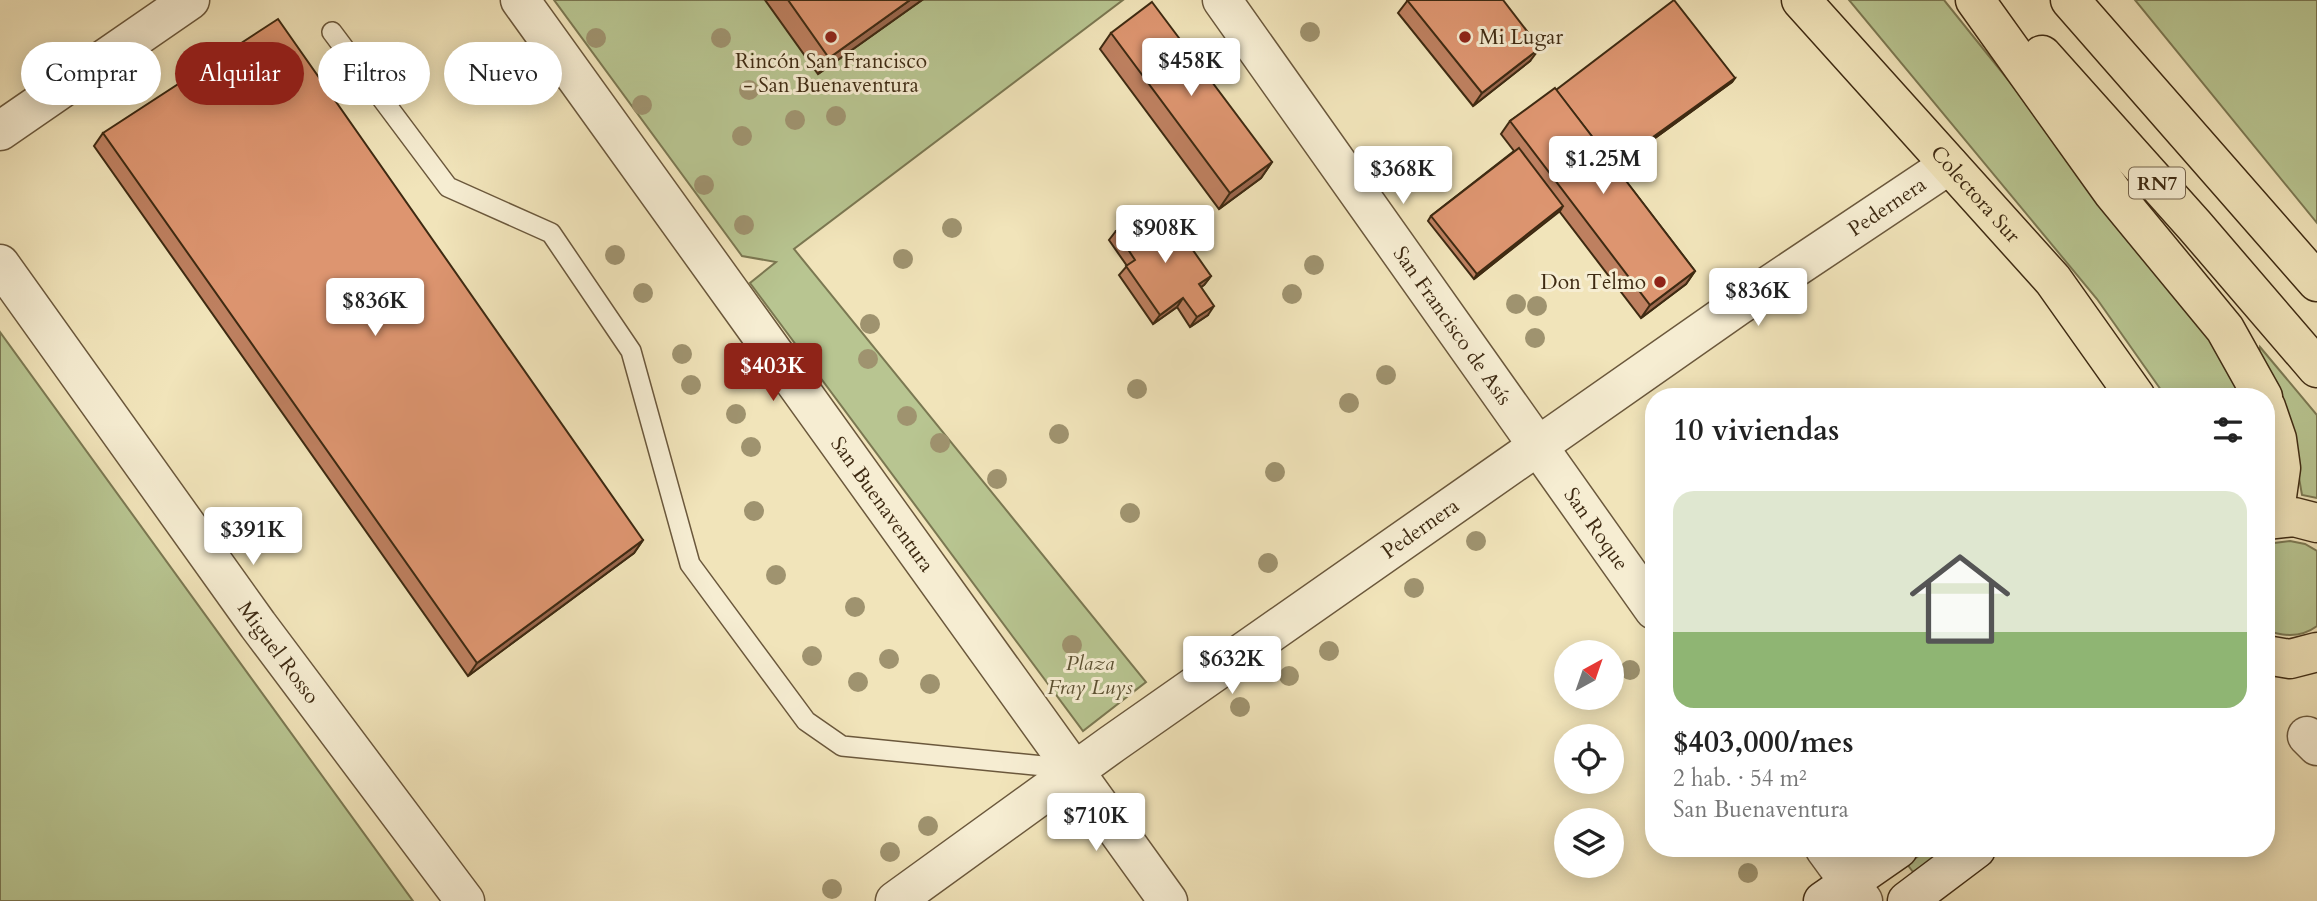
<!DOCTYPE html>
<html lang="es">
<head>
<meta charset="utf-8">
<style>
	:root { --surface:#fff; --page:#f6f6f6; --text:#222; --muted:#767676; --accent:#8f2418 }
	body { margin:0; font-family:Cardo,serif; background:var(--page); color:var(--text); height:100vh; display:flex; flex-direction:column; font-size:26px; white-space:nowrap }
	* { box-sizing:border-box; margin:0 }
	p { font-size:23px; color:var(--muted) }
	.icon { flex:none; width:38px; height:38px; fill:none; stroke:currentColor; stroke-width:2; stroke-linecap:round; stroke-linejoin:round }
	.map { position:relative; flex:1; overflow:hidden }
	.sheet { position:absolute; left:1645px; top:388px; width:630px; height:469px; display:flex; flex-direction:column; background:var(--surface); border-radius:28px; box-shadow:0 4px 18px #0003 }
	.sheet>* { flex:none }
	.banner { position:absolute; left:21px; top:42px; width:665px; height:63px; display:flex; gap:14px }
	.needle { width:46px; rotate:40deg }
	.controls { position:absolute; left:1554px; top:640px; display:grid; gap:14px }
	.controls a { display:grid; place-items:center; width:70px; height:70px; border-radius:50%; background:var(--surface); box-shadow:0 4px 18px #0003; font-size:35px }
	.price { position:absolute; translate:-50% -60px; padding:0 16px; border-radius:7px; background:#fff; color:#222; font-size:23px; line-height:46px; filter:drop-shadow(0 2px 4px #0008) }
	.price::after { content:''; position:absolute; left:50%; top:42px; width:21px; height:16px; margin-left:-10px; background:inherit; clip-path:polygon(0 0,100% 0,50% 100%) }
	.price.active { background:var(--accent); color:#fff }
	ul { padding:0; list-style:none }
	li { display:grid; align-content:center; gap:14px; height:371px; padding:0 28px }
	li span { display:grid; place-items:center; height:217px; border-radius:21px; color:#555 }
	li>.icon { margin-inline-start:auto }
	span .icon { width:126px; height:126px; fill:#fffc; stroke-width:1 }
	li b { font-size:30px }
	h2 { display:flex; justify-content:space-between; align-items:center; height:84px; padding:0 28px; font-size:30px }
	.tag { padding:0 24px; border-radius:32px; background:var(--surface); box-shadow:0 4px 18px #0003; font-size:24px; line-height:63px }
	.tag.active { background:var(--accent); color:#fff }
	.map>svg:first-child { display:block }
	.green { fill:#b8c591; stroke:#7b7852; stroke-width:2 }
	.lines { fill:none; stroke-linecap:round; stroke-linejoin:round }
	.lane-casing { stroke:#6b583c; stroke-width:22 }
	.street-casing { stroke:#6b583c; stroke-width:41 }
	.secondary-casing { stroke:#3e2a12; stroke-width:41 }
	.primary-casing { stroke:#3e2a12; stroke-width:41 }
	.highway-casing { stroke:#3e2a12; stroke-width:41 }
	.lane { stroke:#f6edd2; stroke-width:19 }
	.street { stroke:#f6edd2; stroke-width:38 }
	.secondary { stroke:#f6edd2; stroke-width:38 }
	.primary { stroke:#f1e4ba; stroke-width:38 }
	.highway { stroke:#f1e4ba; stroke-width:38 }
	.tree { fill:#9f936f }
	.wall { fill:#be8060; stroke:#3e2a12; stroke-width:2 }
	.shaded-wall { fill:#9b684e; stroke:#3e2a12; stroke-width:2 }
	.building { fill:#dd9570; stroke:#3e2a12; stroke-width:2 }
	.poi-dot { fill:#8f2418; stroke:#f6edd2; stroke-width:2.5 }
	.labels { text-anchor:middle; stroke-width:6; stroke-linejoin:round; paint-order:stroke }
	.shield { fill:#f6edd2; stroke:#75644c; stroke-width:2 }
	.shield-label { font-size:19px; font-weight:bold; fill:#3e2a12 }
	.poi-label { font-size:21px; fill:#3e2a12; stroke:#f6edd2; text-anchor:start }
	.street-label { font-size:21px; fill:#3e2a12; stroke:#f6edd2 }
	.park-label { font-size:21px; font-style:italic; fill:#5c5132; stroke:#f6edd2 }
</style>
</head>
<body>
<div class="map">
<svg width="2317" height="901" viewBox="0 0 2317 901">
	<rect width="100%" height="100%" fill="#f1e4ba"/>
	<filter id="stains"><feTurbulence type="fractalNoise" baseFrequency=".00286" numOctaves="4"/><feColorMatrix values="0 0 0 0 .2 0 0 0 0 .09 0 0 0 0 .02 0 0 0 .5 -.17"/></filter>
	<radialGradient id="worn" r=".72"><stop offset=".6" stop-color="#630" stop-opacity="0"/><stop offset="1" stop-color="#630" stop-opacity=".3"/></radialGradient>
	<g class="green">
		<path d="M 554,0 L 1123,0 L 794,249 L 1146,682 L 1083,731 L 750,283 L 776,262 L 742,256 Z"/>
		<path d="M 1849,0 L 1944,0 L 2184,299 L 2252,397 L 2166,397 L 2097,299 Z"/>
		<path d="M 2135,0 L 2317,0 L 2317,223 Z"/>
		<path d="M 0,332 L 413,901 L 0,901 Z"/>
		<path d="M 2260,347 L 2317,415 L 2317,498 L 2302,495 L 2294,449 L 2258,362 Z"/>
		<path d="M 2290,541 L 2305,544 L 2317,551 L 2317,626 C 2301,638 2284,637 2266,630 L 2266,547 L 2274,543 Z"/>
		<path d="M 1929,849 L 1948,849 L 1913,872 L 1907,864 Z"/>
	</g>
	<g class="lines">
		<g class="lane-casing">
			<path id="lane" d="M 332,32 L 448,187 L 551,233 L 631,351 L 690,564 L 806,721 L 842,746 L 1074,769"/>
		</g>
		<g class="street-casing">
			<g id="street">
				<path id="s1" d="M 520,0 L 1168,901"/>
				<path id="s2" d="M 1222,0 L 1654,610"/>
				<path d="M 0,131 L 190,0"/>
				<path id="s3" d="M 0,264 L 258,625 L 465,901"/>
				<path d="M 2307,736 L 2317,746"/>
				<path d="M 1825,849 L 1863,901"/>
				<path id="s4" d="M 895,901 L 1112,744 L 1738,306 L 1949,165"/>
			</g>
		</g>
		<g class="secondary-casing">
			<g id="secondary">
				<path d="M 1823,901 L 1898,849"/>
				<path d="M 1907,901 L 1976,849"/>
			</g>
		</g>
		<g class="primary-casing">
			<g id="primary">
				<path id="s5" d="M 1801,0 L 2053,280 L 2136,397"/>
				<path d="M 2266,520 L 2294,517 L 2317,523"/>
				<path d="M 2266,655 L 2290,659 L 2317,652"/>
			</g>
		</g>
		<g class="highway-casing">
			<g id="highway">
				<path d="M 1975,0 L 2113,193 L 2225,329 L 2263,397"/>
				<path d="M 2070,0 L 2317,282"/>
				<path d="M 2042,55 L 2195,226 L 2317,368"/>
				<path d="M 2266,407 L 2277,439 L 2281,468 L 2274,518"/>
			</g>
		</g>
		<use href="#lane" class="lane"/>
		<use href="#street" class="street"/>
		<use href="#secondary" class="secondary"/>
		<use href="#primary" class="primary"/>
		<use href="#highway" class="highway"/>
	</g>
	<g class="tree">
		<circle cx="1310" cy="32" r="10"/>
		<circle cx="596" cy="38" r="10"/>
		<circle cx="721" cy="38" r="10"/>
		<circle cx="749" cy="90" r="10"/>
		<circle cx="642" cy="105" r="10"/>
		<circle cx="836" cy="116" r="10"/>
		<circle cx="795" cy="120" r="10"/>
		<circle cx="742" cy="136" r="10"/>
		<circle cx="704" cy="185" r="10"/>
		<circle cx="744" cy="225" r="10"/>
		<circle cx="952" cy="228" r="10"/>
		<circle cx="615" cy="255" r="10"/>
		<circle cx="903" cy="259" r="10"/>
		<circle cx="1314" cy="265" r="10"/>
		<circle cx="643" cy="293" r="10"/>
		<circle cx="1292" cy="294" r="10"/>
		<circle cx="1516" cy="304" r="10"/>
		<circle cx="1537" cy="306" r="10"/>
		<circle cx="870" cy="324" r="10"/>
		<circle cx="1535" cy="338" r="10"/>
		<circle cx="682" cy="354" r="10"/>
		<circle cx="868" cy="359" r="10"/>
		<circle cx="1386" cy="375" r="10"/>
		<circle cx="691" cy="385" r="10"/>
		<circle cx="1137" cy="389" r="10"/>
		<circle cx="1349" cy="403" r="10"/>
		<circle cx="736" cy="414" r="10"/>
		<circle cx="907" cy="416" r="10"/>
		<circle cx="1059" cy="434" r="10"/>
		<circle cx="940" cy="443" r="10"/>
		<circle cx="751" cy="447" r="10"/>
		<circle cx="1275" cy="472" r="10"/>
		<circle cx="997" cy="479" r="10"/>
		<circle cx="754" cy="511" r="10"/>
		<circle cx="1130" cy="513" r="10"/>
		<circle cx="1476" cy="541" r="10"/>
		<circle cx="1268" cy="563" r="10"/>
		<circle cx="776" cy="575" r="10"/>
		<circle cx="1414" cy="588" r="10"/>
		<circle cx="855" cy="607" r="10"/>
		<circle cx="1072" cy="645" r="10"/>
		<circle cx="1329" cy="651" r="10"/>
		<circle cx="812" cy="656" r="10"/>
		<circle cx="889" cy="659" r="10"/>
		<circle cx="1630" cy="670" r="10"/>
		<circle cx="1289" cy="676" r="10"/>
		<circle cx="858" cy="682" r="10"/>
		<circle cx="930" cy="684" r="10"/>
		<circle cx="1240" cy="707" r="10"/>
		<circle cx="928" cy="826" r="10"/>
		<circle cx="890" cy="852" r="10"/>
		<circle cx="1748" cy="873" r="10"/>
		<circle cx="832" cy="889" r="10"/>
	</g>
	<g class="wall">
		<path d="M 765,0 L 922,0 L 818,74 Z"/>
		<path d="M 1408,0 L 1530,61 L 1473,106 L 1398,13 Z"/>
		<path d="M 1111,33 L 1272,162 L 1261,178 L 1219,209 L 1100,49 Z"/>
		<path d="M 1735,78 L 1732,82 L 1615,167 L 1695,271 L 1686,284 L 1641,318 L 1559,211 L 1474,279 L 1428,221 L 1431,216 L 1514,151 L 1501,134 L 1510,121 L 1556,90 Z"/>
		<path d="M 103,133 L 643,540 L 634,553 L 468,676 L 94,146 Z"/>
		<path d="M 1163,230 L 1211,276 L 1204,285 L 1201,287 L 1208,315 L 1190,327 L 1177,307 L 1153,324 L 1119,275 L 1127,266 L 1109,240 L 1116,231 Z"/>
	</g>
	<g class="shaded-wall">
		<path d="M 910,0 L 922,0 L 818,74 L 829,58 Z"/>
		<path d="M 1540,48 L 1530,61 L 1473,106 L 1482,93 Z"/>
		<path d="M 1735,78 L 1732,82 L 1603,176 L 1606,171 Z"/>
		<path d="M 1272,162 L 1261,178 L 1219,209 L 1230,193 Z"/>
		<path d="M 1563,206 L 1560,211 L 1474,279 L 1477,274 Z"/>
		<path d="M 1695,271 L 1686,284 L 1641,318 L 1650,305 Z"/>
		<path d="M 1211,276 L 1204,285 L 1192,293 L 1199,284 Z"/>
		<path d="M 1183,298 L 1177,307 L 1153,324 L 1160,315 Z"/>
		<path d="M 1214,306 L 1208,315 L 1190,327 L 1197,317 Z"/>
		<path d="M 643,540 L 634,553 L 468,676 L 477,663 Z"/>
	</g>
	<g class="building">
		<path d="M 788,0 L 910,0 L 829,58 Z"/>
		<path d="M 1407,0 L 1503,0 L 1540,48 L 1482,93 Z"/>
		<path d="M 1674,0 L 1735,78 L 1614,165 L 1556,90 Z"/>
		<path d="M 1152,2 L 1272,162 L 1230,193 L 1111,33 Z"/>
		<path d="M 278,19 L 643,540 L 477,663 L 103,133 Z"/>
		<path d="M 1555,88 L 1695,271 L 1650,305 L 1510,121 Z"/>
		<path d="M 1519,148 L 1563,206 L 1477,274 L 1431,216 Z"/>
		<path d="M 1148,209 L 1163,230 L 1174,223 L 1211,276 L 1199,284 L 1214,306 L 1197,317 L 1183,298 L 1160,315 L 1126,266 L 1135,260 L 1116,231 Z"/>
	</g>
	<g class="poi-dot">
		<circle cx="831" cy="37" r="7"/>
		<circle cx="1465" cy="37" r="7"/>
		<circle cx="1660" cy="282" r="7"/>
	</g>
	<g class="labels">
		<rect class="shield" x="2129" y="167.5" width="56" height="31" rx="5"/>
		<g class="shield-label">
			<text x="2157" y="190">RN7</text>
		</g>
		<g class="poi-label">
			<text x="1479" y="44">Mi Lugar</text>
			<text x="831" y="68" text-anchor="middle">Rincón San Francisco<tspan x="831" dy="24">- San Buenaventura</tspan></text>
			<text x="1646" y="289" text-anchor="end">Don Telmo</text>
		</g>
		<g class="street-label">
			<text dy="7" stroke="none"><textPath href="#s5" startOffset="261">Colectora Sur</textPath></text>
			<text dy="7" stroke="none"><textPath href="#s4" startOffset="1211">Pedernera</textPath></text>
			<text dy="7" stroke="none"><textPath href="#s2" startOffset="399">San Francisco de Asís</textPath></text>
			<text dy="7" stroke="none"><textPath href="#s1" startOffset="621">San Buenaventura</textPath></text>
			<text dy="7" stroke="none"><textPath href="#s2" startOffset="648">San Roque</textPath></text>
			<text dy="7" stroke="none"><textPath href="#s4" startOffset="644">Pedernera</textPath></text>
			<text dy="7" stroke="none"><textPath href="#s3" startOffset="478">Miguel Rosso</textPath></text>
		</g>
		<g class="park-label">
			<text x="1090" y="670">Plaza<tspan x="1090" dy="24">Fray Luys</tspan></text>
		</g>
	</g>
	<rect width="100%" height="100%" filter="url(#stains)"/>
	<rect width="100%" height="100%" fill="url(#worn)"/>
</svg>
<div class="controls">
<a><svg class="needle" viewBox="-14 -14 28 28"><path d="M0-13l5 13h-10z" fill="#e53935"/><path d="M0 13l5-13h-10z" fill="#767676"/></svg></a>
<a><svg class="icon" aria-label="locate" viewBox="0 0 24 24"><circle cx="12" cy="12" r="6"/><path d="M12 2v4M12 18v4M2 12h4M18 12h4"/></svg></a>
<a><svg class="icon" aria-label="layers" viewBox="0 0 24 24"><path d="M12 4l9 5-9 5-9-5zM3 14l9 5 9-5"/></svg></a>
</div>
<b class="price" style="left:1191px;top:98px">$458K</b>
<b class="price" style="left:1603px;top:196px">$1.25M</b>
<b class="price" style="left:1403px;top:206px">$368K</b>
<b class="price" style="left:1165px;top:265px">$908K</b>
<b class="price" style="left:1758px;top:328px">$836K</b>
<b class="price" style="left:375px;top:338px">$836K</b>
<b class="price active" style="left:773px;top:403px">$403K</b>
<b class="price" style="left:253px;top:567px">$391K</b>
<b class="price" style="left:1232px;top:696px">$632K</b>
<b class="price" style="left:1096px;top:853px">$710K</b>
<div class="banner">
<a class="tag">Comprar</a>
<a class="tag active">Alquilar</a>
<a class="tag">Filtros</a>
<a class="tag">Nuevo</a>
</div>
<section class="sheet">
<h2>10 viviendas<svg class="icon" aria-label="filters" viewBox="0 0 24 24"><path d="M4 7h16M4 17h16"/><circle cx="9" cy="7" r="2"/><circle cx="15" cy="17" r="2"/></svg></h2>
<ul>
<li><span style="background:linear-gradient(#dfe7d0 65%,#8fb573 0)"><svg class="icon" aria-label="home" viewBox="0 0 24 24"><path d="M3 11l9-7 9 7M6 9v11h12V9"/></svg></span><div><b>$403,000/mes</b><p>2 hab. · 54 m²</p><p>San Buenaventura</p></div></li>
</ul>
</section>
</div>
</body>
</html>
